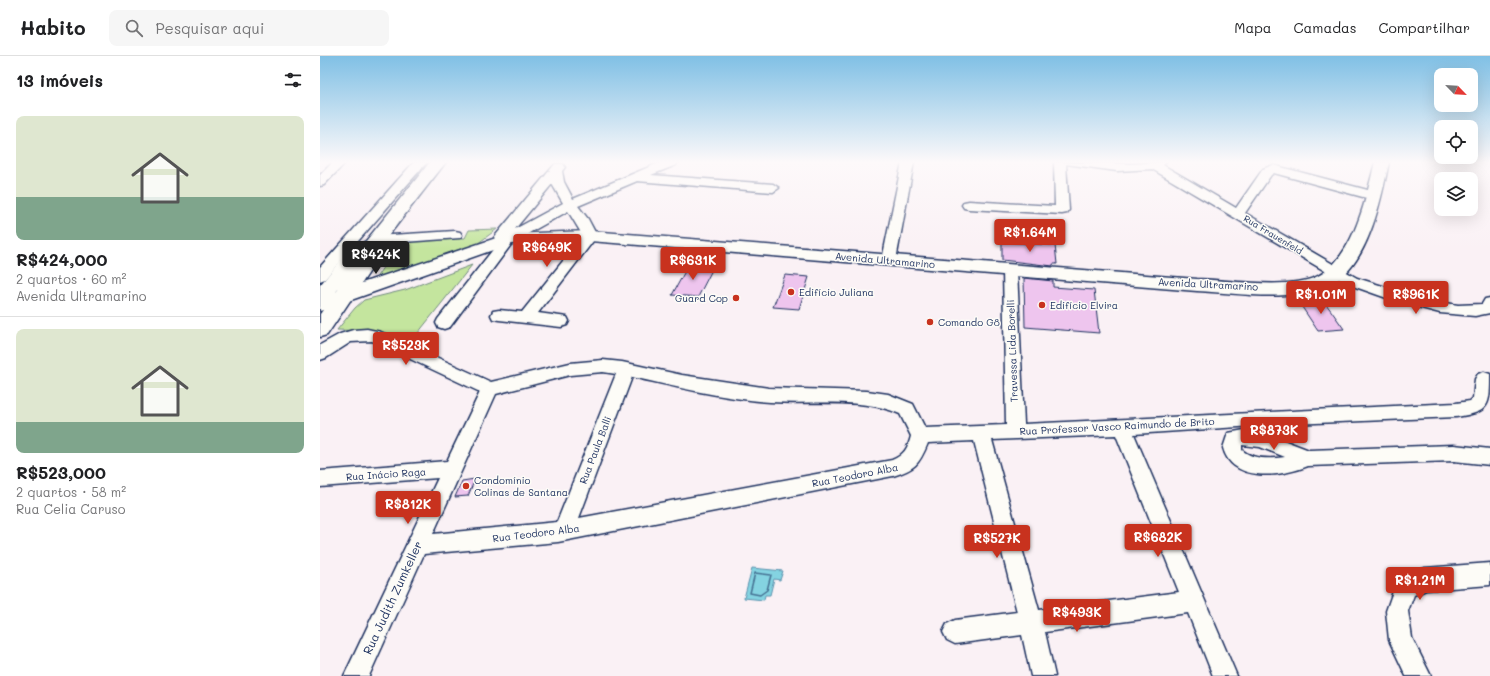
<!DOCTYPE html>
<html lang="pt">
<head>
<meta charset="utf-8">
<style>
	:root { --surface:#fff; --page:#f6f6f6; --text:#202124; --muted:#757577; --line:#e0e0e0; --accent:#c8321e }
	body { margin:0; font-family:Mali,sans-serif; background:var(--page); color:var(--text); height:100vh; display:flex; flex-direction:column; font-size:15px; white-space:nowrap }
	* { box-sizing:border-box; margin:0 }
	p { font-size:13px; color:var(--muted) }
	.icon { flex:none; width:22px; height:22px; fill:none; stroke:currentColor; stroke-width:2; stroke-linecap:round; stroke-linejoin:round }
	.map { position:relative; flex:1; overflow:hidden }
	.details { display:flex; flex-direction:column; background:var(--surface); width:320px }
	.details>* { flex:none }
	.needle { width:26px; rotate:115deg }
	.controls { position:absolute; left:1114px; top:12px; display:grid; gap:8px }
	.controls a { display:grid; place-items:center; width:44px; height:44px; border-radius:8px; background:var(--surface); box-shadow:0 4px 16px #0002; font-size:20px }
	.price { position:absolute; translate:-50% -34px; padding:0 9px; border-radius:4px; background:var(--accent); color:#fff; font-size:13px; line-height:26px; filter:drop-shadow(0 1px 2px #0008) }
	.price::after { content:''; position:absolute; left:50%; top:24px; width:12px; height:9px; margin-left:-6px; background:inherit; clip-path:polygon(0 0,100% 0,50% 100%) }
	.price.current { background:#222; color:#fff }
	ul { padding:0; list-style:none }
	li { display:grid; align-content:center; gap:8px; height:212px; padding:0 16px }
	li+li { border-top:1px solid var(--line) }
	li span { display:grid; place-items:center; height:124px; border-radius:8px; color:#555 }
	li>.icon { margin-inline-start:auto }
	span .icon { width:72px; height:72px; fill:#fffc; stroke-width:1 }
	li b { font-size:17px }
	h2 { display:flex; justify-content:space-between; align-items:center; height:48px; padding:0 16px; font-size:17px }
	header { display:flex; align-items:center; gap:24px; box-sizing:border-box; height:56px; padding:0 20px; background:var(--surface); border-bottom:1px solid var(--line) }
	header strong { font-size:19px }
	nav { display:flex; gap:22px; margin-inline-start:auto; font-size:14px }
	.search { width:280px; height:36px; background:var(--page); display:flex; align-items:center; gap:10px; box-sizing:border-box; padding:0 14px; border-radius:8px; color:var(--muted); font-size:15px }
	main { display:flex; flex:1; min-height:0 }
	.map>svg:first-child { display:block }
	.green { fill:#c4e59e; stroke:#708a7e }
	.water { fill:#84d3e1; stroke:#5a91ad }
	.lines { fill:none; stroke-linecap:round; stroke-linejoin:round }
	.shore { stroke:#457192; stroke-width:1.5 }
	.building { fill:#eec5ee; stroke:#1b2f5e }
	.minor-casing { stroke:#1b2f5e; stroke-width:3 }
	.tertiary-casing { stroke:#1b2f5e; stroke-width:3 }
	.secondary-casing { stroke:#1b2f5e; stroke-width:3 }
	.minor { fill:#fdfcf7; fill-rule:evenodd }
	.tertiary { fill:#fdfcf7; fill-rule:evenodd }
	.secondary { fill:#fdfcf7; fill-rule:evenodd }
	.poi-dot { fill:#c8321e; stroke:#fdfcf7; stroke-width:1.5 }
	.labels { text-anchor:middle; stroke-width:3; stroke-linejoin:round; paint-order:stroke }
	.far-street-label { font-size:9px; fill:#1b2f5e; stroke:#fdfcf7 }
	.street-label { font-size:10px; fill:#1b2f5e; stroke:#fdfcf7 }
	.poi-label { font-size:10px; fill:#1b2f5e; stroke:#fdfcf7; text-anchor:start }
	.near-street-label { font-size:12px; fill:#1b2f5e; stroke:#fdfcf7 }
</style>
</head>
<body>
<header>
<strong>Habito</strong>
<div class="search"><svg class="icon" aria-label="search" viewBox="0 0 24 24"><circle cx="10" cy="10" r="6"/><path d="M15 15l6 6"/></svg>Pesquisar aqui</div>
<nav><a>Mapa</a><a>Camadas</a><a>Compartilhar</a></nav>
</header>
<main>
<section class="details">
<h2>13 imóveis<svg class="icon" aria-label="filters" viewBox="0 0 24 24"><path d="M4 7h16M4 17h16"/><circle cx="9" cy="7" r="2"/><circle cx="15" cy="17" r="2"/></svg></h2>
<ul>
<li><span style="background:linear-gradient(#dfe7d0 65%,#7fa58c 0)"><svg class="icon" aria-label="home" viewBox="0 0 24 24"><path d="M3 11l9-7 9 7M6 9v11h12V9"/></svg></span><div><b>R$424,000</b><p>2 quartos · 60 m²</p><p>Avenida Ultramarino</p></div></li>
<li><span style="background:linear-gradient(#dfe7d0 75%,#7fa58c 0)"><svg class="icon" aria-label="home" viewBox="0 0 24 24"><path d="M3 11l9-7 9 7M6 9v11h12V9"/></svg></span><div><b>R$523,000</b><p>2 quartos · 58 m²</p><p>Rua Celia Caruso</p></div></li>
</ul>
</section>
<div class="map">
<svg width="1170" height="620" viewBox="0 0 1170 620">
	<rect width="100%" height="100%" fill="#faf1f5"/>
	<filter id="ink" filterUnits="userSpaceOnUse"><feTurbulence type="fractalNoise" baseFrequency=".025" numOctaves="2"/><feDisplacementMap in="SourceGraphic" scale="8" xChannelSelector="R" yChannelSelector="G"/><feConvolveMatrix kernelMatrix="1 2 1 2 8 2 1 2 1" color-interpolation-filters="sRGB"/></filter>
	<g filter="url(#ink)">
		<g class="green">
			<path d="M 177,173 L 157,188 L 53,226 L 81,185 L 145,182 L 149,174 Z"/>
			<path d="M 152,209 L 90,287 L 51,275 L 17,274 L 35,252 L 44,244 L 85,234 Z"/>
		</g>
		<path class="water" d="M 432,512 L 463,515 L 460,524 L 454,523 L 450,539 L 445,539 L 444,544 L 424,542 Z"/>
		<g class="lines">
			<path class="shore" d="M 435,517 L 451,519 L 447,534 L 440,539 L 430,537 Z"/>
		</g>
		<g class="building">
			<path d="M 682,186 L 735,189 L 737,208 L 733,208 L 733,210 L 682,204 Z"/>
			<path d="M 369,208 L 394,210 L 378,241 L 352,239 Z"/>
			<path d="M 465,219 L 489,221 L 479,253 L 453,251 Z"/>
			<path d="M 704,222 L 733,225 L 733,231 L 774,234 L 779,277 L 705,271 Z"/>
			<path d="M 1003,244 L 1012,256 L 1024,273 L 998,275 L 978,245 Z"/>
			<path d="M 155,423 L 148,440 L 135,441 L 142,425 Z"/>
		</g>
		<g class="lines">
			<g class="minor-casing">
				<g id="minor">
					<path d="M 13,106 L 26,106 L 4,129 L 0,130 L 0,119 Z"/>
					<path d="M 94,106 L 107,106 L 5,223 L 0,225 L 0,211 Z"/>
					<path d="M 341,106 L 358,106 L 356,109 L 331,119 L 453,128 L 459,132 L 453,136 L 317,125 L 258,150 L 268,163 L 277,180 L 218,257 L 247,261 L 249,265 L 247,269 L 241,271 L 179,264 L 173,263 L 171,259 L 173,255 L 179,254 L 202,256 L 263,180 L 248,155 L 193,186 L 130,271 L 124,273 L 118,271 L 116,267 L 118,263 L 179,186 L 174,182 L 176,179 L 235,108 L 243,108 L 245,111 L 242,115 L 244,126 L 253,143 ZM 232,128 L 243,147 L 195,173 Z"/>
					<path d="M 582,106 L 594,106 L 576,204 L 574,207 L 564,207 L 562,204 Z"/>
					<path d="M 734,106 L 810,108 L 846,106 L 843,109 L 916,152 L 943,113 L 953,109 L 1059,137 L 1060,140 L 1059,143 L 1054,144 L 954,117 L 951,119 L 925,157 L 1037,222 L 1085,237 L 1120,246 L 1138,249 L 1162,248 L 1165,243 L 1170,242 L 1170,257 L 1155,260 L 1120,257 L 1075,245 L 1027,228 L 832,113 L 797,115 L 746,108 L 749,154 L 747,157 L 742,158 L 649,153 L 644,152 L 642,149 L 644,146 L 649,145 L 735,150 Z"/>
					<path d="M 135,175 L 140,176 L 142,179 L 140,182 L 55,188 L 50,187 L 48,184 L 50,181 L 55,180 Z"/>
					<path d="M 690,209 L 695,211 L 697,214 L 704,368 L 1136,347 L 1150,345 L 1153,342 L 1155,323 L 1158,318 L 1164,316 L 1170,318 C 1170,351 1170,356 1136,361 L 949,369 L 814,378 L 917,620 L 893,620 L 868,557 L 725,576 L 735,620 L 711,620 L 702,579 L 635,588 L 627,584 L 623,576 L 627,568 L 635,564 L 697,556 L 654,385 L 608,387 C 599,409 595,413 573,420 L 238,486 L 104,498 L 49,620 L 24,620 L 118,422 L 0,431 L 0,415 L 127,405 L 160,336 L 52,285 L 31,286 L 6,302 L 0,304 L 0,289 L 20,278 L 33,274 L 47,273 L 61,276 L 171,326 L 250,307 L 283,304 L 302,306 L 362,319 L 449,332 L 547,335 L 568,338 L 593,348 L 605,372 L 686,369 L 683,214 L 685,211 ZM 283,316 L 296,318 L 237,466 L 113,478 L 176,338 L 250,319 ZM 312,321 C 357,331 404,343 450,346 C 493,349 541,341 580,358 L 591,380 C 588,392 584,399 572,404 L 259,462 ZM 796,379 L 859,536 L 719,554 L 672,384 Z"/>
					<path d="M 930,373 L 950,379 L 989,394 L 1134,389 L 1170,393 L 1170,409 L 1134,405 L 988,410 C 962,421 912,427 903,392 L 908,377 ZM 922,389 L 940,391 L 965,401 C 951,403 933,404 922,394 Z"/>
					<path d="M 1170,507 L 1170,529 L 1106,534 L 1094,539 L 1088,555 L 1092,582 L 1111,620 L 1086,620 L 1069,584 L 1066,555 L 1077,524 L 1105,512 Z"/>
				</g>
			</g>
			<g class="tertiary-casing">
				<path id="tertiary" d="M 1055,106 L 1069,106 C 1061,144 1048,210 1010,229 C 970,247 919,237 877,235 L 270,185 L 190,188 L 0,255 L 0,241 L 188,178 L 270,175 L 877,223 C 908,224 971,234 998,220 C 1034,201 1046,142 1055,106 Z"/>
			</g>
			<g class="secondary-casing">
				<path id="secondary" d="M 110,106 L 126,106 L 58,193 L 44,201 L 54,202 L 56,206 L 7,279 L 0,281 L 0,258 L 19,232 L 7,247 L 0,249 L 0,229 L 30,193 L 46,185 Z"/>
			</g>
			<use href="#minor" class="minor"/>
			<use href="#tertiary" class="tertiary"/>
			<use href="#secondary" class="secondary"/>
		</g>
	</g>
	<linearGradient id="sky" x2="0" y2="1"><stop stop-color="#80c0e5"/><stop offset="0.55" stop-color="#fdf9fa"/><stop offset="1" stop-color="#fdf9fa" stop-opacity="0"/></linearGradient>
	<rect width="1170" height="193" fill="url(#sky)"/>
	<g class="poi-dot">
		<circle cx="471" cy="236" r="4"/>
		<circle cx="416" cy="242" r="4"/>
		<circle cx="722" cy="249" r="4"/>
		<circle cx="610" cy="266" r="4"/>
		<circle cx="146" cy="430" r="4"/>
	</g>
	<g class="labels">
		<g class="far-street-label">
			<text transform="translate(953 179) rotate(31)" y="3">Rua Frauenfeld</text>
		</g>
		<g class="street-label">
			<text transform="translate(565 204) rotate(5)" y="4">Avenida Ultramarino</text>
			<text transform="translate(888 228) rotate(3)" y="4">Avenida Ultramarino</text>
			<text transform="translate(692 295) rotate(-92)" y="4">Travessa Lida Borelli</text>
			<text transform="translate(797 370) rotate(-3)" y="4">Rua Professor Vasco Raimundo de Brito</text>
			<text transform="translate(275 394) rotate(-69)" y="4">Rua Paula Balli</text>
			<text transform="translate(66 418) rotate(-4)" y="4">Rua Inácio Raga</text>
			<text transform="translate(535 419) rotate(-11)" y="4">Rua Teodoro Alba</text>
			<text transform="translate(216 477) rotate(-7)" y="4">Rua Teodoro Alba</text>
		</g>
		<g class="poi-label">
			<text x="479" y="240">Edifício Juliana</text>
			<text x="408" y="246" text-anchor="end">Guard Cop</text>
			<text x="730" y="253">Edifício Elvira</text>
			<text x="618" y="270">Comando G8</text>
			<text x="154" y="428">Condomínio<tspan x="154" dy="12">Colinas de Santana</tspan></text>
		</g>
		<g class="near-street-label">
			<text transform="translate(73 542) rotate(-65)" y="4">Rua Judith Zumkeller</text>
		</g>
	</g>
</svg>
<div class="controls">
<a><svg class="needle" viewBox="-14 -14 28 28"><path d="M0-13l5 13h-10z" fill="#e53935"/><path d="M0 13l5-13h-10z" fill="#757577"/></svg></a>
<a><svg class="icon" aria-label="locate" viewBox="0 0 24 24"><circle cx="12" cy="12" r="6"/><path d="M12 2v4M12 18v4M2 12h4M18 12h4"/></svg></a>
<a><svg class="icon" aria-label="layers" viewBox="0 0 24 24"><path d="M12 4l9 5-9 5-9-5zM3 14l9 5 9-5"/></svg></a>
</div>
<b class="price" style="left:710px;top:197px">R$1.64M</b>
<b class="price" style="left:227px;top:212px">R$649K</b>
<b class="price current" style="left:56px;top:219px">R$424K</b>
<b class="price" style="left:373px;top:225px">R$631K</b>
<b class="price" style="left:1001px;top:259px">R$1.01M</b>
<b class="price" style="left:1096px;top:259px">R$961K</b>
<b class="price" style="left:86px;top:310px">R$523K</b>
<b class="price" style="left:954px;top:395px">R$873K</b>
<b class="price" style="left:88px;top:469px">R$812K</b>
<b class="price" style="left:838px;top:502px">R$682K</b>
<b class="price" style="left:677px;top:503px">R$527K</b>
<b class="price" style="left:1100px;top:545px">R$1.21M</b>
<b class="price" style="left:757px;top:577px">R$493K</b>
</div>
</main>
</body>
</html>
